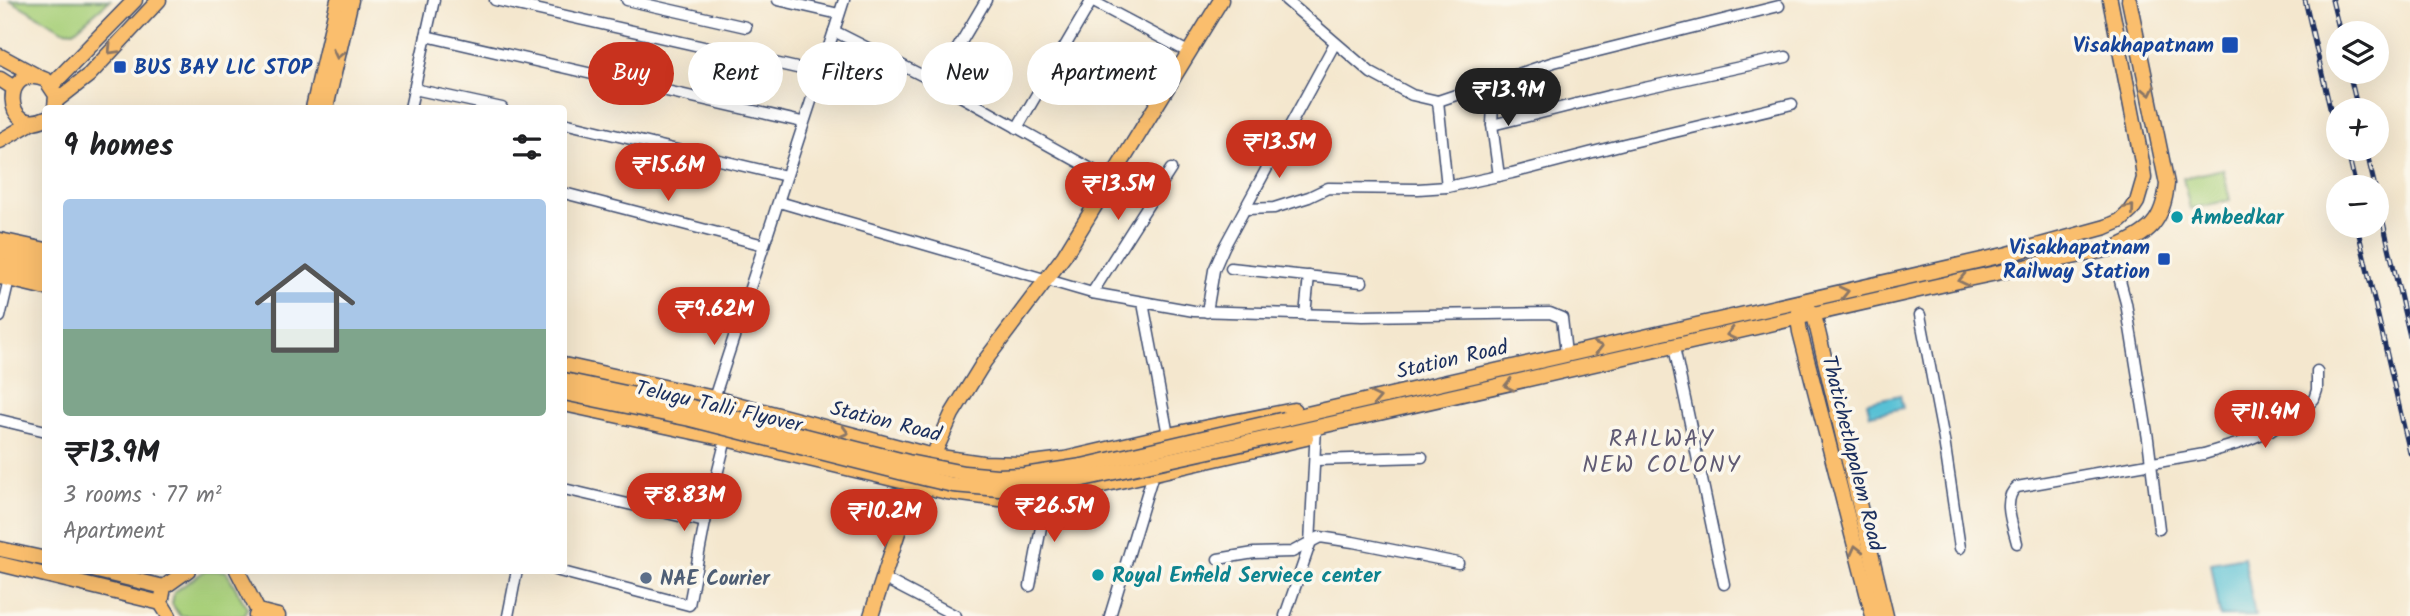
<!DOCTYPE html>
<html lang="en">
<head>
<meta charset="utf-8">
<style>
	:root { --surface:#fff; --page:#f2f2f2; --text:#202124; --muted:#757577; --line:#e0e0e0; --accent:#c8321e }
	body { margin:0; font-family:Kalam,sans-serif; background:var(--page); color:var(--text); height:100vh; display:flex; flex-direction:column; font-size:26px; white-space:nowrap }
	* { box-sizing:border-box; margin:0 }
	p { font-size:23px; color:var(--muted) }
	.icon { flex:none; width:38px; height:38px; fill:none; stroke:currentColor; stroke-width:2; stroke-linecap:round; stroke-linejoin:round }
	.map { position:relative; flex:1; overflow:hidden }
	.panel { position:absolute; left:42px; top:105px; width:525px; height:469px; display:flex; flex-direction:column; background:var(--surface); border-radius:7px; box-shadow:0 7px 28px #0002 }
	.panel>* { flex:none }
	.guide { position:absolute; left:588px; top:42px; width:665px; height:63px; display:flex; gap:14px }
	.buttons { position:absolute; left:2326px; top:21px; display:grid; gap:14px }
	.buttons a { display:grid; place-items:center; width:63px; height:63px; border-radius:50%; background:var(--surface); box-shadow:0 7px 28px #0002; font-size:35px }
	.price { position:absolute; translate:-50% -60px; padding:0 16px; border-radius:24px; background:var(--accent); color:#fff; font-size:23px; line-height:46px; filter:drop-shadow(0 2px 4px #0008) }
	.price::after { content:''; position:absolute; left:50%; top:42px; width:21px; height:16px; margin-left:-10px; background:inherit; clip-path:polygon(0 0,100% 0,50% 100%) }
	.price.selected { background:#222; color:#fff }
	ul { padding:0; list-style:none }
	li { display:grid; align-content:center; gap:14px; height:371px; padding:0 21px }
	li+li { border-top:2px solid var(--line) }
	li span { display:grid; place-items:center; height:217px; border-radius:7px; color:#555 }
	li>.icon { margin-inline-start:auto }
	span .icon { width:126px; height:126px; fill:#fffc; stroke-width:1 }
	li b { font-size:30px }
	h2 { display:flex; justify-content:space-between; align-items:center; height:84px; padding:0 21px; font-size:30px }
	.tag { padding:0 24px; border-radius:32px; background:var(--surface); box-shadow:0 7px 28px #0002; font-size:24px; line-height:63px }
	.tag.selected { background:var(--accent); color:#fff }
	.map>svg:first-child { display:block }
	.green { fill:#a9d07a; stroke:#62806c; stroke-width:2 }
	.water { fill:#59c1d5; stroke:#3a789a; stroke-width:2 }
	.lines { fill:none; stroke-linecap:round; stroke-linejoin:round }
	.minor-casing { stroke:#3c4b6f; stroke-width:13 }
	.major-casing { stroke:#3c4b6f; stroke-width:17 }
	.minor { stroke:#fff; stroke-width:10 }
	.major { stroke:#fabe6d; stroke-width:14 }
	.rail-casing { stroke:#1b2f5e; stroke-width:5 }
	.rail { stroke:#fbf7ec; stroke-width:2.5; stroke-dasharray:8; stroke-linecap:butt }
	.major-bridge-casing { stroke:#3c4b6f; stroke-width:17; stroke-linecap:butt }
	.major-bridge { stroke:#fabe6d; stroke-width:14 }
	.oneway { stroke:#8a7666 }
	.transit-dot { fill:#1a4fb4; stroke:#fbf7ec; stroke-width:2.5 }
	.culture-dot { fill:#0f9aa8; stroke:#fbf7ec; stroke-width:2.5 }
	.service-dot { fill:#5c6f8a; stroke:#fbf7ec; stroke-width:2.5 }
	.labels { text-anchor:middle; stroke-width:7; stroke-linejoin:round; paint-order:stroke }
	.transit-label { font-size:21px; font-weight:bold; fill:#164399; stroke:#fbf7ec; text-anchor:end }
	.culture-label { font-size:21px; font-weight:bold; fill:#0d838f; stroke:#fbf7ec; text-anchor:start }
	.street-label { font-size:21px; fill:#1b2f5e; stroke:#fbf7ec }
	.service-label { font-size:21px; font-weight:bold; fill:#4e5e75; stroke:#fbf7ec; text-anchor:start }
	.neighbourhood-label { font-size:23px; letter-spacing:2px; fill:#605b74; stroke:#fbf7ec }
</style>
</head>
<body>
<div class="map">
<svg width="2410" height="616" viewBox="0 0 2410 616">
	<rect width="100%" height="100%" fill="#fbf7ec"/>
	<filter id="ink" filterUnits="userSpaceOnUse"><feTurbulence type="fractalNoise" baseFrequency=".0143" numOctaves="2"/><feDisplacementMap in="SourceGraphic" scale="14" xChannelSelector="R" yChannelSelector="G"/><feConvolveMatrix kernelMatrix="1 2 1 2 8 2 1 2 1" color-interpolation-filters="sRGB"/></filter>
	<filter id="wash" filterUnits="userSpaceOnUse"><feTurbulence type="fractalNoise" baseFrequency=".00686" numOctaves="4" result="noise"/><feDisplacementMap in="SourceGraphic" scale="28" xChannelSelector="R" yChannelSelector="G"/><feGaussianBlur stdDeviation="1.57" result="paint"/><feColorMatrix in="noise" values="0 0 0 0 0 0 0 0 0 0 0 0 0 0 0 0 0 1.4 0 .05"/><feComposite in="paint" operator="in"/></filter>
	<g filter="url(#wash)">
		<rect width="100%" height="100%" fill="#f4e7ce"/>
		<g class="green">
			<path d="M 10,0 L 110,0 L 74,31 L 63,30 Z"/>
			<path d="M 2223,169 L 2230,200 L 2190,209 L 2183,178 Z"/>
			<path d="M 206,570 L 226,571 L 247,608 L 245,616 L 180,616 L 172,604 L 174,592 Z"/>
		</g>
		<g class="water">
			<path d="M 1900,395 L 1903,408 L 1870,415 L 1867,402 Z"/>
			<path d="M 2244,557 L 2255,616 L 2220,616 L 2211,563 Z"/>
		</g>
	</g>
	<g filter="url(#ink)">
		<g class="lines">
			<g class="minor-casing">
				<g id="minor">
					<path d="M 495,0 L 819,73"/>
					<path d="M 627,0 L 746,27"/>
					<path d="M 778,0 L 839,14"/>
					<path d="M 844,0 L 834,31 L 937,83 L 1111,180"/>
					<path d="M 1090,0 L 1190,53"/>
					<path d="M 1286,0 L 1371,73 L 1412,95 L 1438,101 L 1554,62 L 1779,6"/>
					<path d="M 426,36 L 802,122"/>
					<path d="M 1494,81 L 1492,125 L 1499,176"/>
					<path d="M 937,83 L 986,0"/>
					<path d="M 414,89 L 502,108"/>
					<path d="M 1438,101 L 1447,187"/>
					<path d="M 410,108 L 434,0"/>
					<path d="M 564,123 L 786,176"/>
					<path d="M 1492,125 L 1608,96 L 1786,57"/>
					<path d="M 1017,128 L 1092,0"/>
					<path d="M 564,193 L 764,245"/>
					<path d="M 779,202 L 1092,293 L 1194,311 L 1363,316 L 1550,313 L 1562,318 L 1566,354"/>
					<path d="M 1246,209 L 1274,208 L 1309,197 L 1328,188 L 1418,189 L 1447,187 L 1512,173 L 1624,144 L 1792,104"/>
					<path d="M 1231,268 L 1362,282"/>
					<path d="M 2119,277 L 2126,303 L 2148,439 L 2159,529"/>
					<path d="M 1092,293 L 1171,169"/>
					<path d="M 1143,303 L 1168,435"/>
					<path d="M 1207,312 L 1214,270 L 1224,247 L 1335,43"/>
					<path d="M 1305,315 L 1309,276"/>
					<path d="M 1920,315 L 1944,440 L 1960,548"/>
					<path d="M 0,317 L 9,279"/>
					<path d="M 1674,347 L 1724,584"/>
					<path d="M 714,398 L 834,31"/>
					<path d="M 0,420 L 46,431"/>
					<path d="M 1316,460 L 1422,457"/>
					<path d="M 564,489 L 705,522 L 726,439"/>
					<path d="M 2017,543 C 2013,526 2001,499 2017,487 L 2204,454 L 2243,442 L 2269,431 L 2307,406 L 2314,399 L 2317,390 L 2317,371"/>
					<path d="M 1218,559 L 1254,553 L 1292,552 L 1320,537 L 1353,542 L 1458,563"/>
					<path d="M 555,570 L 689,605 L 705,522"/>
					<path d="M 883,578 L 956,616"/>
					<path d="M 1030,586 L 1047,495"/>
					<path d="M 508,616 L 517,570"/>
					<path d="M 1110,616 L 1153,474"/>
					<path d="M 1285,616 L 1310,544 L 1316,427"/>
				</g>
			</g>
			<g class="major-casing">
				<g id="major">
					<path d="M 0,56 L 39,77"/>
					<path d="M 0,79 L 14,88"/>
					<path d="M 52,85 L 135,0"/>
					<path d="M 57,100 L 89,75 L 159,0"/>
					<path d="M 313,108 L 338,0"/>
					<path d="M 326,108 L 351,0"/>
					<path d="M 46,118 C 3,139 0,60 46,80 L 56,95 L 55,107"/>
					<path d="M 0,141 L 33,122"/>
					<path d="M 0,240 L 46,250"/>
					<path d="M 0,252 L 46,262"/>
					<path d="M 0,265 L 46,275"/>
					<path d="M 0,277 L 46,288"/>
					<path d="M 1809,309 L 1814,315 L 1886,616"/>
					<path d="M 1799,312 L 1798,319 L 1800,332 L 1873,616"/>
					<path d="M 564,365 L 714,398 L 933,456 L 982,463 L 1023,464 L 1065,459 L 1168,435 L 1294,410"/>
					<path d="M 564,404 L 726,439 L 947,492 L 999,499 L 1019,499 L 1094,487 L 1306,438"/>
					<path d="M 1285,419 L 2008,254 L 2106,227 L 2120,221 L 2131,211 L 2137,202 L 2144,178 L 2142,162 L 2110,0"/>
					<path d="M 1291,433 L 1963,280 L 2115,248 C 2149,233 2163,223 2167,184 L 2129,0"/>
					<path d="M 933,456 L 952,414 L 984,362 L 1064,256 L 1221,0"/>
					<path d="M 0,549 L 46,559"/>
					<path d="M 0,564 L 161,603"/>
					<path d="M 93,570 L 164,587"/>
					<path d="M 237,570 L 258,611 L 256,616"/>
					<path d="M 258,611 L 278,616"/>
					<path d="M 169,616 L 161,603 L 164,587 L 188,570"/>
					<path d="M 871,616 L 911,492 L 919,485"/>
				</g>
			</g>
			<use href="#minor" class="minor"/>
			<use href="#major" class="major"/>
			<g class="rail-casing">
				<g id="rail">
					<path d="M 2305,0 L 2338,143"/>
					<path d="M 2332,0 L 2340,33"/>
					<path d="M 2349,72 L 2358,110"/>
					<path d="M 2347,149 L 2356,187"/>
					<path d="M 2366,149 L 2375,187"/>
					<path d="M 2376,192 L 2410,337"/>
					<path d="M 2357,226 L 2410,453"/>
				</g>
			</g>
			<use href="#rail" class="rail"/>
			<g class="major-bridge-casing">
				<g id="major-bridge">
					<path d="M 564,380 L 692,407 L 908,462 L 964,473 L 997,476 L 1024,475 L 1082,466 L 1285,419"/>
					<path d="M 564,393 L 690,419 L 923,478 L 953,485 L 999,489 L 1040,486 L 1083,479 L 1291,433"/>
				</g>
			</g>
			<use href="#major-bridge" class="major-bridge"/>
		</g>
		<defs><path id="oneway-chevron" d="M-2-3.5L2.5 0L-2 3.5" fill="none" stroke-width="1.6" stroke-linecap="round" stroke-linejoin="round" transform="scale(1.75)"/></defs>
		<g class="oneway">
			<use href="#oneway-chevron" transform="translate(112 50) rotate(134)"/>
			<use href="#oneway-chevron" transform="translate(338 54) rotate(103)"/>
			<use href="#oneway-chevron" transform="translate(2149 91) rotate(78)"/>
			<use href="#oneway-chevron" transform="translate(2130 209) rotate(-50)"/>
			<use href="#oneway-chevron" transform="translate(1963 280) rotate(167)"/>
			<use href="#oneway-chevron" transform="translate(1844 292) rotate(-13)"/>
			<use href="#oneway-chevron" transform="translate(1731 334) rotate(167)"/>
			<use href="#oneway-chevron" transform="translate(1598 347) rotate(-13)"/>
			<use href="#oneway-chevron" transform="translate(1509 385) rotate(167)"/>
			<use href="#oneway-chevron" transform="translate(1376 398) rotate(-12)"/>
			<use href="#oneway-chevron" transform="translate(844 432) rotate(15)"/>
			<use href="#oneway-chevron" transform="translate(1856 550) rotate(-104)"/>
		</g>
	</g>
	<g class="transit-dot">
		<rect x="2221" y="36" width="18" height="18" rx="3.5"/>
		<rect x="113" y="60" width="14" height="14" rx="3.5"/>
		<rect x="2157" y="252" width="14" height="14" rx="3.5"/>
	</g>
	<g class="culture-dot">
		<circle cx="2177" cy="217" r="7"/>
		<circle cx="1098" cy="575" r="7"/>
	</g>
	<circle class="service-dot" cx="646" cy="578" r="7"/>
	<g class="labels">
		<g class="transit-label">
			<text x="2214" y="52">Visakhapatnam</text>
			<text x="134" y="74" text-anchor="start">BUS BAY LIC STOP</text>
			<text x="2150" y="254">Visakhapatnam<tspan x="2150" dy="24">Railway Station</tspan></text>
		</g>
		<g class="culture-label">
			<text x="2191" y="224">Ambedkar</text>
			<text x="1112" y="582">Royal Enfield Serviece center</text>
		</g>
		<g class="street-label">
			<text transform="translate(1452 359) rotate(-13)" y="7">Station Road</text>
			<text transform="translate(719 406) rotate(13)" y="7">Telugu Talli Flyover</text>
			<text transform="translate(886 421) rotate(14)" y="7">Station Road</text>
			<text transform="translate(1853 453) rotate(76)" y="7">Thatichetlapalem Road</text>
		</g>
		<g class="service-label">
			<text x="660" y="585">NAE Courier</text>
		</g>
		<g class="neighbourhood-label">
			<text x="1662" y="446">RAILWAY<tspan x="1662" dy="26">NEW COLONY</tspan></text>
		</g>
	</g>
</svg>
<div class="buttons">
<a><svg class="icon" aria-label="layers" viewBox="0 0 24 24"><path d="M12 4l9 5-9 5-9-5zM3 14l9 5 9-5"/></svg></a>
<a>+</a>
<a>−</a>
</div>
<b class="price selected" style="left:1508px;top:128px">₹13.9M</b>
<b class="price" style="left:1279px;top:180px">₹13.5M</b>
<b class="price" style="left:668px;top:203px">₹15.6M</b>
<b class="price" style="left:1118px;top:222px">₹13.5M</b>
<b class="price" style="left:714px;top:347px">₹9.62M</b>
<b class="price" style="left:2265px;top:450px">₹11.4M</b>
<b class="price" style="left:684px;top:533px">₹8.83M</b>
<b class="price" style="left:1054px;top:544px">₹26.5M</b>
<b class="price" style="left:884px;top:549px">₹10.2M</b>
<div class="guide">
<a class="tag selected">Buy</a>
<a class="tag">Rent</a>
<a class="tag">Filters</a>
<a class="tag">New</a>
<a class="tag">Apartment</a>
</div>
<section class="panel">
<h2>9 homes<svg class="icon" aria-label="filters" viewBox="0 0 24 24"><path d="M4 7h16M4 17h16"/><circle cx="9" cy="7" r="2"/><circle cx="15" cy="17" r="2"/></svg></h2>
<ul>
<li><span style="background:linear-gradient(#a9c7e8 60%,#7fa58c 0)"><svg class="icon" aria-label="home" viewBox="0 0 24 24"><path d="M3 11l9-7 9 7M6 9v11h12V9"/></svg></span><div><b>₹13.9M</b><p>3 rooms · 77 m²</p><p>Apartment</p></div></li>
</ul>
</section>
</div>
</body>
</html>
